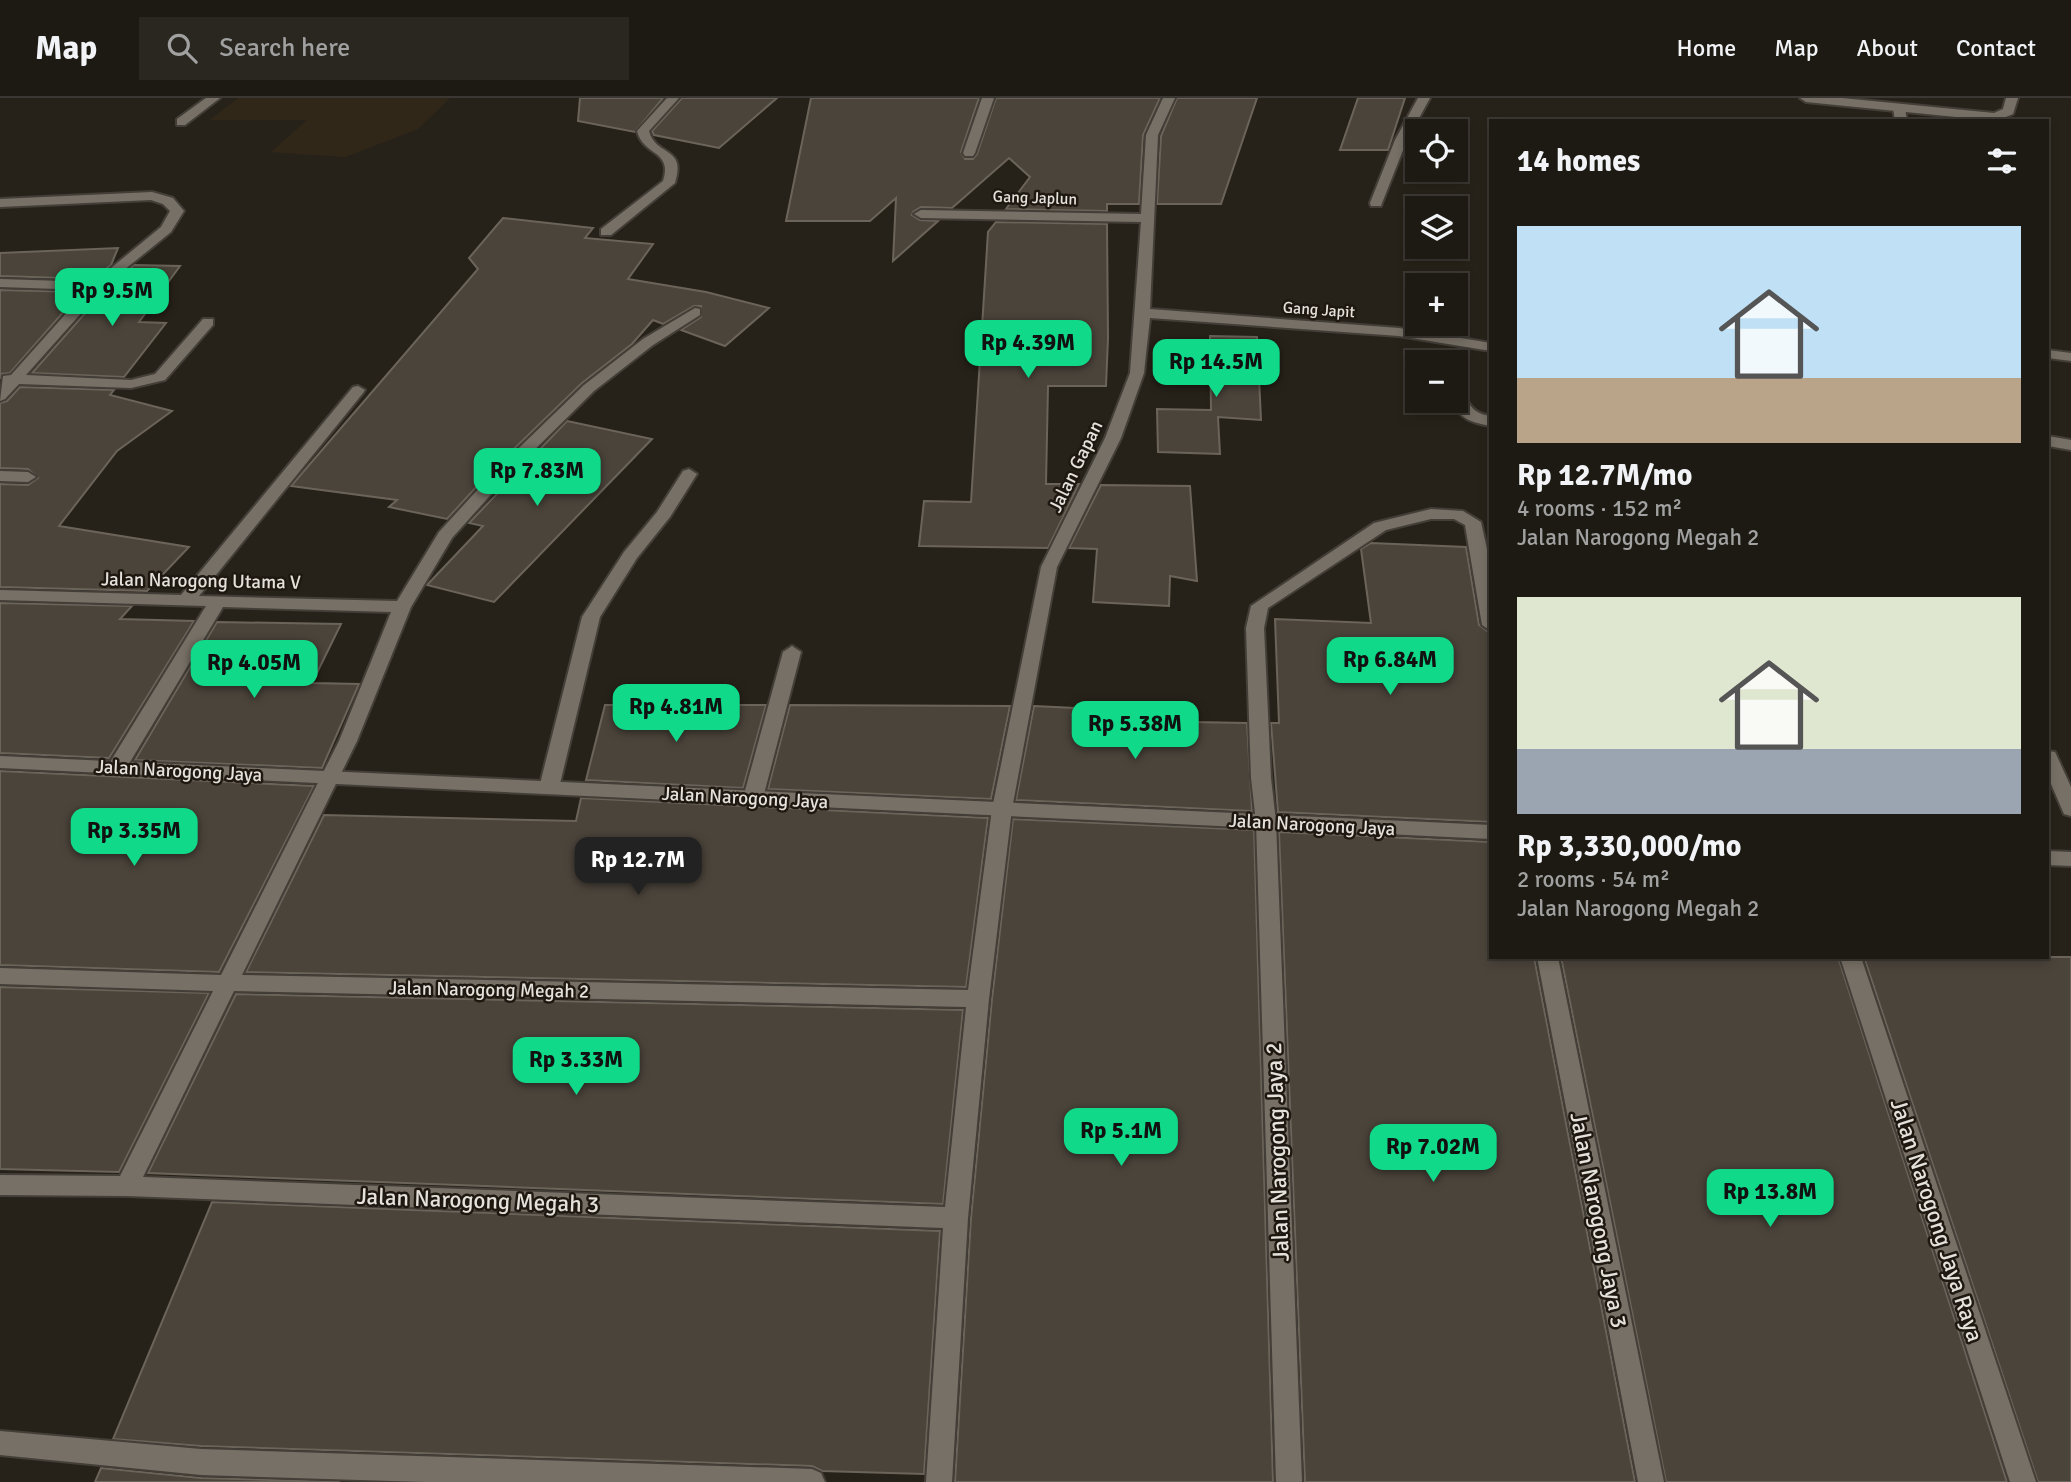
<!DOCTYPE html>
<html lang="en">
<head>
<meta charset="utf-8">
<style>
	:root { --surface:#1d1a13; --page:#2a2721; --text:#f1f3f6; --muted:#a0a1a0; --line:#3b3833; --accent:#10d98a }
	body { margin:0; font-family:Signika,sans-serif; background:var(--page); color:var(--text); height:100vh; display:flex; flex-direction:column; font-size:26px; white-space:nowrap }
	* { box-sizing:border-box; margin:0 }
	p { font-size:23px; color:var(--muted) }
	.icon { flex:none; width:38px; height:38px; fill:none; stroke:currentColor; stroke-width:2; stroke-linecap:round; stroke-linejoin:round }
	.map { position:relative; flex:1; overflow:hidden }
	.panel { position:absolute; left:1489px; top:21px; width:560px; height:840px; display:flex; flex-direction:column; background:var(--surface); border-radius:0px; box-shadow:0 4px 10px #0003,0 0 0 2px var(--line) }
	.panel>* { flex:none }
	.tools { position:absolute; left:1405px; top:21px; display:grid; gap:14px }
	.tools a { display:grid; place-items:center; width:63px; height:63px; border-radius:0px; background:var(--surface); box-shadow:0 4px 10px #0003,0 0 0 2px var(--line); font-size:35px }
	.price { position:absolute; translate:-50% -60px; padding:0 16px; border-radius:14px; background:var(--accent); color:#111; font-size:23px; line-height:46px; filter:drop-shadow(0 2px 4px #0008) }
	.price::after { content:''; position:absolute; left:50%; top:42px; width:21px; height:16px; margin-left:-10px; background:inherit; clip-path:polygon(0 0,100% 0,50% 100%) }
	.price.selected { background:#222; color:#fff }
	ul { padding:0; list-style:none }
	li { display:grid; align-content:center; gap:14px; height:371px; padding:0 28px }
	li span { display:grid; place-items:center; height:217px; border-radius:0px; color:#555 }
	li>.icon { margin-inline-start:auto }
	span .icon { width:126px; height:126px; fill:#fffc; stroke-width:1 }
	li b { font-size:30px }
	h2 { display:flex; justify-content:space-between; align-items:center; height:84px; padding:0 28px; font-size:30px }
	header { display:flex; align-items:center; gap:42px; box-sizing:border-box; height:98px; padding:0 35px; background:var(--surface); border-bottom:2px solid var(--line) }
	header strong { font-size:33px }
	nav { display:flex; gap:38px; margin-inline-start:auto; font-size:24px }
	.search { width:490px; height:63px; background:var(--page); display:flex; align-items:center; gap:18px; box-sizing:border-box; padding:0 24px; border-radius:0px; color:var(--muted); font-size:26px }
	.map>svg:first-child { display:block }
	.built { fill:#312719 }
	.building { fill:#4b443b; stroke:#6b645a; stroke-width:2 }
	.lines { fill:none; stroke-linecap:round; stroke-linejoin:round }
	.minor-casing { stroke:#433e38; stroke-width:4 }
	.tertiary-casing { stroke:#433e38; stroke-width:4 }
	.minor { fill:#777066; fill-rule:evenodd }
	.tertiary { fill:#777066; fill-rule:evenodd }
	.labels { text-anchor:middle; stroke-width:5; stroke-linejoin:round; paint-order:stroke }
	.far-street-label { font-size:16px; fill:#e5e1db; stroke:#1e1810 }
	.street-label { font-size:19px; fill:#e5e1db; stroke:#1e1810 }
	.near-street-label { font-size:23px; fill:#e5e1db; stroke:#1e1810 }
</style>
</head>
<body>
<header>
<strong>Map</strong>
<div class="search"><svg class="icon" aria-label="search" viewBox="0 0 24 24"><circle cx="10" cy="10" r="6"/><path d="M15 15l6 6"/></svg>Search here</div>
<nav><a>Home</a><a>Map</a><a>About</a><a>Contact</a></nav>
</header>
<div class="map">
<svg width="2071" height="1384" viewBox="0 0 2071 1384">
	<rect width="100%" height="100%" fill="#272219"/>
	<path class="built" d="M 238,0 L 450,0 L 418,31 L 345,59 L 271,54 L 307,22 L 210,22 Z"/>
	<g class="building">
		<path d="M 580,0 L 663,0 L 635,34 L 578,23 Z"/>
		<path d="M 682,0 L 777,0 L 719,50 L 654,37 L 652,33 Z"/>
		<path d="M 811,0 L 979,0 L 961,54 L 965,61 L 973,61 L 977,56 L 996,0 L 1160,0 L 1143,37 L 1139,106 L 1107,106 L 1107,113 L 1006,111 L 1030,79 L 1009,60 L 952,110 L 921,109 L 913,114 L 912,117 L 920,122 L 938,123 L 893,163 L 896,100 L 870,123 L 786,123 Z"/>
		<path d="M 1177,0 L 1257,0 L 1221,106 L 1157,106 L 1161,38 Z"/>
		<path d="M 1358,0 L 1405,0 L 1388,52 L 1340,52 Z"/>
		<path d="M 503,120 L 593,130 L 585,140 L 653,146 L 628,181 L 706,194 L 769,210 L 725,248 L 681,232 L 701,219 L 701,208 L 694,208 L 663,226 L 653,222 L 632,246 L 582,285 L 490,374 L 447,421 L 389,409 L 397,402 L 291,388 L 478,171 L 469,160 Z"/>
		<path d="M 996,124 L 1107,126 L 1108,240 L 1106,288 L 1048,288 L 1046,386 L 1079,386 L 1048,450 L 919,448 L 924,403 L 971,404 L 988,134 Z"/>
		<path d="M 118,150 L 111,167 L 93,181 L 0,178 L 0,155 Z"/>
		<path d="M 134,167 L 180,168 L 139,224 L 166,225 L 124,279 L 32,275 L 110,187 Z"/>
		<path d="M 0,192 L 81,194 L 10,275 L 1,276 L 0,281 Z"/>
		<path d="M 1210,238 L 1257,239 L 1261,322 L 1218,319 L 1220,356 L 1158,354 L 1157,311 L 1211,312 Z"/>
		<path d="M 20,289 L 114,292 L 110,297 L 172,313 L 117,353 L 59,428 L 189,449 L 147,493 L 0,489 L 0,386 L 28,387 L 38,380 L 28,371 L 0,370 L 0,305 L 7,303 Z"/>
		<path d="M 567,323 L 652,341 L 494,504 L 427,487 L 483,428 L 469,425 Z"/>
		<path d="M 1101,387 L 1190,388 L 1197,483 L 1170,478 L 1169,508 L 1093,504 L 1097,451 L 1069,450 Z"/>
		<path d="M 1371,445 L 1466,449 L 1479,527 L 1491,536 L 1491,724 L 1278,714 L 1271,625 L 1279,625 L 1275,521 L 1371,525 L 1361,451 Z"/>
		<path d="M 0,505 L 132,508 L 120,521 L 194,523 L 109,660 L 0,655 Z"/>
		<path d="M 217,524 L 341,526 L 312,585 L 359,586 L 322,670 L 135,662 Z"/>
		<path d="M 605,607 L 766,607 L 743,690 L 586,682 Z"/>
		<path d="M 790,607 L 1010,608 L 991,701 L 768,691 Z"/>
		<path d="M 1034,608 L 1136,613 L 1136,623 L 1247,625 L 1252,713 L 1016,702 Z"/>
		<path d="M 0,673 L 314,688 L 219,874 L 0,867 Z"/>
		<path d="M 581,700 L 988,720 L 966,889 L 246,874 L 324,717 L 576,723 Z"/>
		<path d="M 1013,721 L 1254,732 L 1273,1384 L 955,1384 L 971,1120 L 992,901 Z"/>
		<path d="M 1279,734 L 1491,744 L 1491,859 L 1534,859 L 1635,1384 L 1305,1384 Z"/>
		<path d="M 1561,859 L 1838,859 L 2007,1384 L 1666,1384 Z"/>
		<path d="M 1864,859 L 2071,859 L 2071,1384 L 2038,1384 Z"/>
		<path d="M 0,889 L 209,895 L 119,1074 L 0,1071 Z"/>
		<path d="M 236,896 L 963,912 L 943,1106 L 148,1075 Z"/>
		<path d="M 212,1104 L 940,1133 L 924,1376 L 822,1373 L 812,1368 L 201,1348 L 113,1341 Z"/>
		<path d="M 101,1370 L 201,1380 L 340,1384 L 95,1384 Z"/>
	</g>
	<g class="lines">
		<g class="minor-casing">
			<g id="minor">
				<path d="M 206,0 L 220,0 L 185,27 L 177,27 L 177,21 Z"/>
				<path d="M 667,0 L 679,0 L 649,33 C 656,59 687,48 675,85 L 611,137 L 601,137 L 601,131 L 663,83 C 673,52 643,58 637,33 Z"/>
				<path d="M 982,0 L 994,0 L 975,55 L 973,58 L 965,58 L 963,55 Z"/>
				<path d="M 1163,0 L 1175,0 L 1158,37 L 1150,211 L 1399,230 L 1491,245 L 1491,253 L 1399,238 L 1150,220 L 1144,275 L 1121,340 L 1057,469 L 1012,711 L 989,901 L 968,1120 L 952,1384 L 926,1384 L 943,1130 L 127,1098 L 0,1097 L 0,1077 L 120,1078 L 213,893 L 0,886 L 0,870 L 221,877 L 339,643 L 391,514 L 223,509 L 124,674 L 110,674 L 107,669 L 206,508 L 0,502 L 0,492 L 181,497 L 353,289 L 358,288 L 365,292 L 363,295 L 199,498 L 397,503 L 439,434 L 492,376 L 584,287 L 643,241 L 695,210 L 700,211 L 700,217 L 653,247 L 594,293 L 504,382 L 452,440 L 411,509 L 357,643 L 242,877 L 968,892 L 992,711 L 1041,469 L 1105,340 L 1130,275 L 1141,124 L 921,120 L 914,116 L 921,112 L 1141,116 L 1146,37 ZM 234,893 L 966,909 L 945,1109 L 143,1079 Z"/>
				<path d="M 1418,0 L 1430,0 L 1407,42 L 1382,105 L 1381,108 L 1371,108 L 1370,105 L 1395,42 Z"/>
				<path d="M 1899,6 L 1905,10 L 1907,23 L 1895,23 L 1893,10 Z"/>
				<path d="M 152,94 L 173,100 L 184,113 L 171,134 L 108,185 L 26,277 L 131,282 L 155,276 L 203,221 L 213,221 L 213,227 L 165,282 L 131,290 L 19,286 L 5,301 L 0,303 L 3,278 L 11,277 L 87,192 L 0,189 L 0,181 L 94,184 L 161,129 L 170,113 L 163,106 L 151,102 L 0,109 L 0,101 Z"/>
				<path d="M 2048,252 L 2071,255 L 2071,263 L 2048,260 Z"/>
				<path d="M 1456,270 L 1463,274 C 1465,296 1465,315 1491,318 L 1491,328 C 1473,325 1459,321 1452,303 L 1456,303 Z"/>
				<path d="M 2048,338 L 2071,342 L 2071,352 L 2048,348 Z"/>
				<path d="M 689,371 L 697,376 L 670,419 L 637,460 L 600,519 L 559,690 L 556,695 L 542,695 L 539,690 L 582,519 L 624,454 L 657,414 L 683,373 Z"/>
				<path d="M 0,373 L 28,374 L 36,379 L 28,384 L 0,383 Z"/>
				<path d="M 1431,411 L 1463,413 L 1481,424 L 1491,469 L 1491,533 L 1482,527 L 1465,427 L 1454,421 L 1431,421 L 1386,432 L 1268,510 L 1264,530 L 1271,680 L 1276,724 L 1302,1384 L 1276,1384 L 1256,724 L 1251,680 L 1246,530 L 1251,508 L 1374,425 Z"/>
				<path d="M 792,548 L 801,554 L 763,700 L 760,705 L 746,705 L 743,700 L 783,554 Z"/>
				<path d="M 2048,653 L 2055,654 L 2071,689 L 2071,718 L 2064,716 L 2048,679 Z"/>
				<path d="M 1537,859 L 1558,859 L 1664,1384 L 1638,1384 Z"/>
				<path d="M 0,1333 L 201,1351 L 812,1371 L 821,1375 L 825,1384 L 424,1384 L 201,1377 L 0,1357 Z"/>
			</g>
		</g>
		<g class="tertiary-casing">
			<g id="tertiary">
				<path d="M 1800,0 L 1842,0 L 1994,15 L 2003,11 L 2006,0 L 2018,0 L 2013,16 L 1996,23 L 1806,4 Z"/>
				<path d="M 0,658 L 1491,727 L 1491,741 L 0,670 Z"/>
				<path d="M 2048,753 L 2071,754 L 2071,768 L 2048,767 Z"/>
				<path d="M 1840,859 L 1861,859 L 2036,1384 L 2010,1384 Z"/>
			</g>
		</g>
		<use href="#minor" class="minor"/>
		<use href="#tertiary" class="tertiary"/>
	</g>
	<g class="labels">
		<g class="far-street-label">
			<text transform="translate(1035 99) rotate(2)" y="6">Gang Japlun</text>
			<text transform="translate(1319 211) rotate(4)" y="6">Gang Japit</text>
		</g>
		<g class="street-label">
			<text transform="translate(1075 368) rotate(-64)" y="7">Jalan Gapan</text>
			<text transform="translate(201 482) rotate(1)" y="7">Jalan Narogong Utama V</text>
			<text transform="translate(179 672) rotate(3)" y="7">Jalan Narogong Jaya</text>
			<text transform="translate(745 699) rotate(3)" y="7">Jalan Narogong Jaya</text>
			<text transform="translate(1312 726) rotate(3)" y="7">Jalan Narogong Jaya</text>
			<text transform="translate(489 891) rotate(1)" y="7">Jalan Narogong Megah 2</text>
		</g>
		<g class="near-street-label">
			<text transform="translate(1277 1054) rotate(-92)" y="8">Jalan Narogong Jaya 2</text>
			<text transform="translate(478 1102) rotate(2)" y="8">Jalan Narogong Megah 3</text>
			<text transform="translate(1599 1122) rotate(79)" y="8">Jalan Narogong Jaya 3</text>
			<text transform="translate(1937 1122) rotate(72)" y="8">Jalan Narogong Jaya Raya</text>
		</g>
	</g>
</svg>
<div class="tools">
<a><svg class="icon" aria-label="locate" viewBox="0 0 24 24"><circle cx="12" cy="12" r="6"/><path d="M12 2v4M12 18v4M2 12h4M18 12h4"/></svg></a>
<a><svg class="icon" aria-label="layers" viewBox="0 0 24 24"><path d="M12 4l9 5-9 5-9-5zM3 14l9 5 9-5"/></svg></a>
<a>+</a>
<a>−</a>
</div>
<b class="price" style="left:112px;top:230px">Rp 9.5M</b>
<b class="price" style="left:1028px;top:282px">Rp 4.39M</b>
<b class="price" style="left:1216px;top:301px">Rp 14.5M</b>
<b class="price" style="left:537px;top:410px">Rp 7.83M</b>
<b class="price" style="left:1390px;top:599px">Rp 6.84M</b>
<b class="price" style="left:254px;top:602px">Rp 4.05M</b>
<b class="price" style="left:676px;top:646px">Rp 4.81M</b>
<b class="price" style="left:1135px;top:663px">Rp 5.38M</b>
<b class="price" style="left:134px;top:770px">Rp 3.35M</b>
<b class="price selected" style="left:638px;top:799px">Rp 12.7M</b>
<b class="price" style="left:576px;top:999px">Rp 3.33M</b>
<b class="price" style="left:1121px;top:1070px">Rp 5.1M</b>
<b class="price" style="left:1433px;top:1086px">Rp 7.02M</b>
<b class="price" style="left:1770px;top:1131px">Rp 13.8M</b>
<section class="panel">
<h2>14 homes<svg class="icon" aria-label="filters" viewBox="0 0 24 24"><path d="M4 7h16M4 17h16"/><circle cx="9" cy="7" r="2"/><circle cx="15" cy="17" r="2"/></svg></h2>
<ul>
<li><span style="background:linear-gradient(#bfe0f5 70%,#b9a48a 0)"><svg class="icon" aria-label="home" viewBox="0 0 24 24"><path d="M3 11l9-7 9 7M6 9v11h12V9"/></svg></span><div><b>Rp 12.7M/mo</b><p>4 rooms · 152 m²</p><p>Jalan Narogong Megah 2</p></div></li>
<li><span style="background:linear-gradient(#dfe7d0 70%,#9aa5b1 0)"><svg class="icon" aria-label="home" viewBox="0 0 24 24"><path d="M3 11l9-7 9 7M6 9v11h12V9"/></svg></span><div><b>Rp 3,330,000/mo</b><p>2 rooms · 54 m²</p><p>Jalan Narogong Megah 2</p></div></li>
</ul>
</section>
</div>
</body>
</html>
